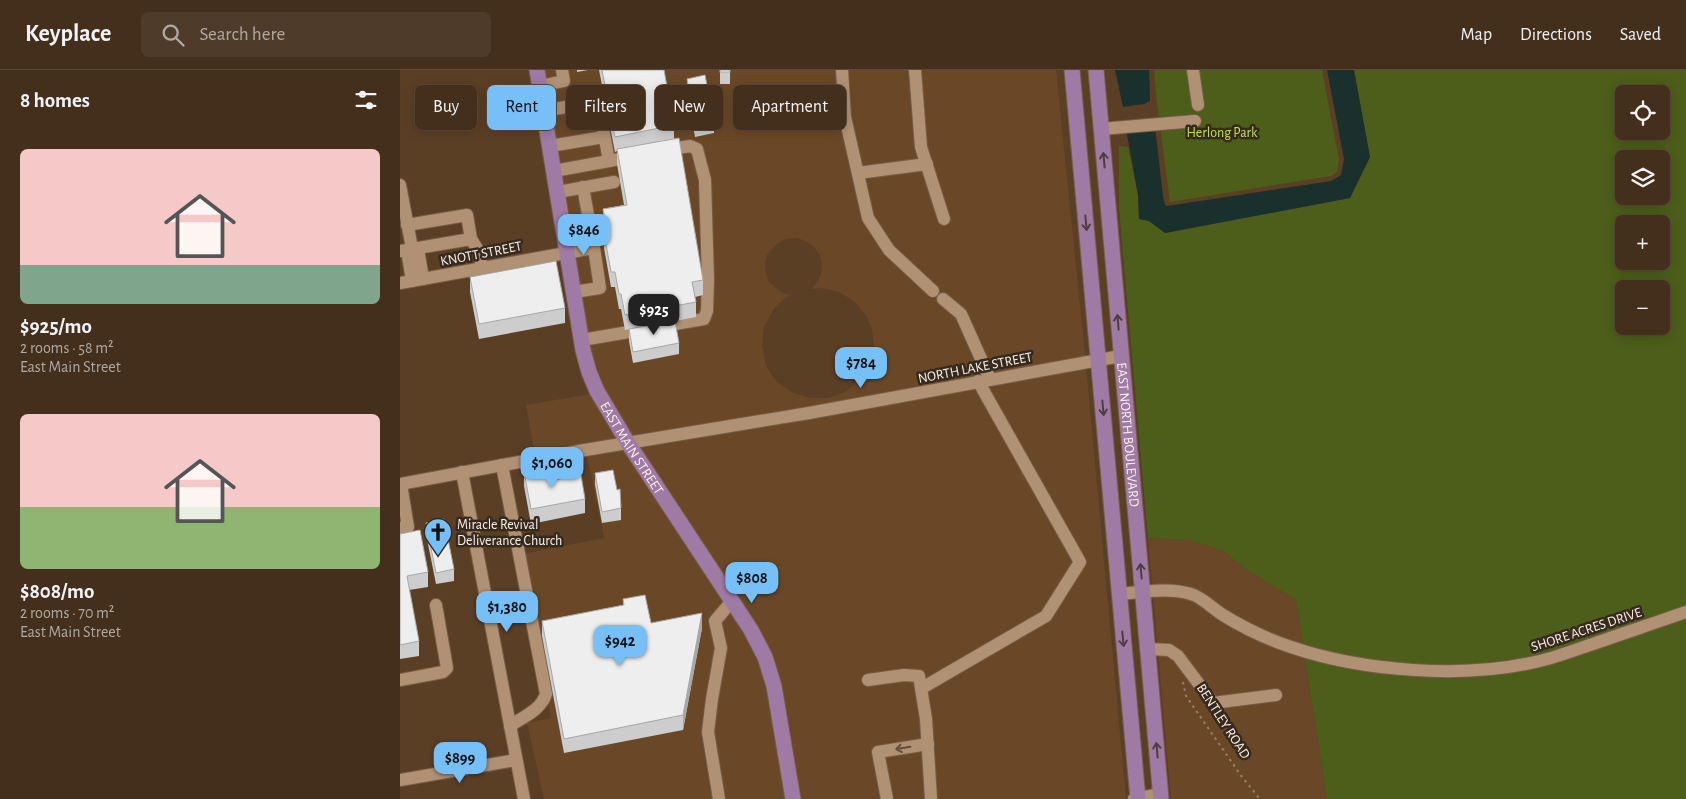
<!DOCTYPE html>
<html lang="en">
<head>
<meta charset="utf-8">
<style>
	:root { --surface:#442f1c; --page:#4e3b29; --text:#f1f3f6; --muted:#afa9a3; --line:#5c4a3b; --accent:#77bff7 }
	body { margin:0; font-family:"Alegreya Sans",sans-serif; background:var(--page); color:var(--text); height:100vh; display:flex; flex-direction:column; font-size:19px; white-space:nowrap }
	* { box-sizing:border-box; margin:0 }
	p { font-size:16px; color:var(--muted) }
	.icon { flex:none; width:28px; height:28px; fill:none; stroke:currentColor; stroke-width:2; stroke-linecap:round; stroke-linejoin:round }
	.map { position:relative; flex:1; overflow:hidden }
	.panel { display:flex; flex-direction:column; background:var(--surface); width:400px }
	.panel>* { flex:none }
	.banner { position:absolute; left:15px; top:15px; width:475px; height:45px; display:flex; gap:10px }
	.buttons { position:absolute; left:1215px; top:15px; display:grid; gap:10px }
	.buttons a { display:grid; place-items:center; width:55px; height:55px; border-radius:8px; background:var(--surface); box-shadow:0 2px 12px #0003,0 0 0 1px var(--line); font-size:25px }
	.price { position:absolute; translate:-50% -42px; padding:0 11px; border-radius:10px; background:var(--accent); color:#111; font-size:16px; line-height:32px; filter:drop-shadow(0 1px 2px #0008) }
	.price::after { content:''; position:absolute; left:50%; top:30px; width:15px; height:11px; margin-left:-8px; background:inherit; clip-path:polygon(0 0,100% 0,50% 100%) }
	.price.active { background:#222; color:#fff }
	ul { padding:0; list-style:none }
	li { display:grid; align-content:center; gap:10px; height:265px; padding:0 20px }
	li span { display:grid; place-items:center; height:155px; border-radius:8px; color:#555 }
	li>.icon { margin-inline-start:auto }
	span .icon { width:90px; height:90px; fill:#fffc; stroke-width:1 }
	li b { font-size:21px }
	h2 { display:flex; justify-content:space-between; align-items:center; height:60px; padding:0 20px; font-size:21px }
	.chip { padding:0 18px; border-radius:8px; background:var(--surface); box-shadow:0 2px 12px #0003,0 0 0 1px var(--line); font-size:18px; line-height:45px }
	.chip.active { background:var(--accent); color:#111 }
	header { display:flex; align-items:center; gap:30px; box-sizing:border-box; height:70px; padding:0 25px; background:var(--surface); border-bottom:1px solid var(--line) }
	header strong { font-size:24px }
	nav { display:flex; gap:28px; margin-inline-start:auto; font-size:18px }
	.search { width:350px; height:45px; background:var(--page); display:flex; align-items:center; gap:12px; box-sizing:border-box; padding:0 18px; border-radius:8px; color:var(--muted); font-size:19px }
	main { display:flex; flex:1; min-height:0 }
	.map>svg:first-child { display:block }
	.built { fill:#6a4827; fill-rule:evenodd }
	.green { fill:#4c5e1a; fill-rule:evenodd }
	.water { fill:#1a302c }
	.lines { fill:none; stroke-linecap:round; stroke-linejoin:round }
	.minor-casing { stroke:#755e48; stroke-width:14 }
	.major-casing { stroke:#755e48; stroke-width:17 }
	.path { stroke:#96806c; stroke-width:2; stroke-dasharray:2.5 4; stroke-linecap:butt }
	.minor { stroke:#b19174; stroke-width:12 }
	.major { stroke:#9e7aa4; stroke-width:15 }
	.wall { fill:#cdcdcd }
	.shaded-wall { fill:#a7a7a7 }
	.building { fill:#eee; stroke:#a7a7a7 }
	.oneway { stroke:#503d3f }
	.oneway2 { stroke:#614d3b }
	.labels { text-anchor:middle; stroke-width:5; stroke-linejoin:round; paint-order:stroke }
	.park-label { font-size:14px; fill:#bce254; stroke:#36291d }
	.street-label { font-size:14px; fill:#fdf2e9; stroke:#36291d }
	.poi-label { font-size:14px; fill:#fdf2e9; stroke:#36291d; text-anchor:start }
</style>
</head>
<body>
<header>
<strong>Keyplace</strong>
<div class="search"><svg class="icon" aria-label="search" viewBox="0 0 24 24"><circle cx="10" cy="10" r="6"/><path d="M15 15l6 6"/></svg>Search here</div>
<nav><a>Map</a><a>Directions</a><a>Saved</a></nav>
</header>
<main>
<section class="panel">
<h2>8 homes<svg class="icon" aria-label="filters" viewBox="0 0 24 24"><path d="M4 7h16M4 17h16"/><circle cx="9" cy="7" r="2"/><circle cx="15" cy="17" r="2"/></svg></h2>
<ul>
<li><span style="background:linear-gradient(#f6c9c9 75%,#7fa58c 0)"><svg class="icon" aria-label="home" viewBox="0 0 24 24"><path d="M3 11l9-7 9 7M6 9v11h12V9"/></svg></span><div><b>$925/mo</b><p>2 rooms · 58 m²</p><p>East Main Street</p></div></li>
<li><span style="background:linear-gradient(#f6c9c9 60%,#8fb573 0)"><svg class="icon" aria-label="home" viewBox="0 0 24 24"><path d="M3 11l9-7 9 7M6 9v11h12V9"/></svg></span><div><b>$808/mo</b><p>2 rooms · 70 m²</p><p>East Main Street</p></div></li>
</ul>
</section>
<div class="map">
<svg width="1286" height="729" viewBox="0 0 1286 729">
	<rect width="100%" height="100%" fill="#5b3f25"/>
	<g class="built">
		<path d="M 143,0 L 656,0 L 685,286 L 408,338 L 231,368 L 202,319 L 189,278 ZM 397,168 L 408,172 L 415,178 L 420,186 L 422,194 L 421,205 L 417,212 L 411,219 L 422,218 L 439,222 L 454,231 L 465,244 L 472,259 L 474,275 L 470,292 L 461,308 L 447,321 L 429,328 L 409,328 L 391,322 L 376,311 L 366,296 L 362,276 L 364,257 L 373,240 L 385,228 L 392,225 L 382,223 L 369,212 L 366,204 L 365,195 L 367,185 L 378,173 L 386,169 Z"/>
		<path d="M 686,297 L 726,729 L 400,729 L 380,615 L 237,377 Z"/>
		<path d="M 191,324 L 219,370 L 135,384 L 126,335 Z"/>
		<path d="M 225,379 L 346,563 L 359,589 L 368,617 L 387,729 L 144,729 L 127,653 L 151,648 L 123,484 L 204,468 L 187,385 Z"/>
		<path d="M 748,468 L 790,470 L 823,481 L 850,502 L 896,530 L 927,729 L 771,729 Z"/>
	</g>
	<g class="green">
		<path d="M 754,0 L 922,0 L 939,90 L 937,102 L 931,106 L 770,132 L 757,33 Z"/>
		<path d="M 954,0 L 1286,0 L 1286,729 L 927,729 L 896,530 L 850,502 L 823,481 L 790,470 L 748,468 L 719,137 L 719,76 L 728,77 L 738,125 L 739,149 L 749,151 L 766,163 L 950,128 L 970,87 ZM 1224,24 L 1261,24 L 1261,61 L 1224,61 ZM 1224,89 L 1261,89 L 1261,126 L 1224,126 ZM 1224,154 L 1261,154 L 1261,191 L 1224,191 ZM 1224,219 L 1261,219 L 1261,256 L 1224,256 Z"/>
	</g>
	<g class="water">
		<path d="M 715,0 L 749,0 L 750,31 L 744,34 L 723,37 Z"/>
		<path d="M 927,0 L 954,0 L 970,87 L 950,128 L 765,163 L 749,151 L 739,149 L 738,125 L 726,59 L 755,57 L 763,126 L 765,135 L 767,136 L 931,111 L 941,105 L 944,89 Z"/>
	</g>
	<g class="lines">
		<g class="minor-casing">
			<g id="minor">
				<path d="M 442,0 L 445,47 L 468,148 L 489,180 L 533,221"/>
				<path d="M 515,0 L 521,77 L 544,149"/>
				<path d="M 793,0 L 798,35"/>
				<path d="M 140,16 L 164,11 L 162,0"/>
				<path d="M 144,41 L 198,31 L 209,91 L 154,101"/>
				<path d="M 701,59 L 795,51"/>
				<path d="M 150,76 L 204,67"/>
				<path d="M 209,91 L 234,86"/>
				<path d="M 458,103 L 527,94"/>
				<path d="M 0,115 L 12,178 L 19,185 L 23,209"/>
				<path d="M 158,122 L 214,112"/>
				<path d="M 7,155 L 67,145 L 71,169"/>
				<path d="M 12,178 L 8,186 L 12,211"/>
				<path d="M 0,181 L 71,169 L 79,182 L 82,198"/>
				<path d="M 0,213 L 194,178 L 183,117"/>
				<path d="M 174,222 L 200,218 L 194,178"/>
				<path d="M 543,229 L 561,244 L 590,309"/>
				<path d="M 182,270 L 304,249 L 307,241 L 308,210 L 305,110 L 297,79 L 290,76 L 265,80"/>
				<path d="M 102,395 L 146,624 C 141,640 123,647 110,656"/>
				<path d="M 62,402 L 124,729"/>
				<path d="M 0,414 L 179,381 L 409,343 L 721,286"/>
				<path d="M 0,458 L 8,457 L 1,414"/>
				<path d="M 719,524 C 742,522 769,517 791,524 C 802,527 813,539 823,545 C 844,558 867,569 891,577 C 961,601 1063,609 1135,592 C 1155,588 1174,580 1193,574 C 1224,563 1255,553 1286,542"/>
				<path d="M 748,579 L 769,580 L 778,586 L 813,633 L 876,625"/>
				<path d="M 0,610 L 43,602 L 47,598 L 36,535"/>
				<path d="M 468,610 L 504,605 L 519,606 L 526,649 L 531,729"/>
				<path d="M 522,618 L 646,546 L 680,492 L 578,311"/>
				<path d="M 0,710 L 116,690"/>
				<path d="M 319,729 L 308,662 L 312,629 L 321,578 L 315,551 L 332,531"/>
				<path d="M 487,729 L 478,682 L 528,674"/>
				<path d="M 734,729 L 761,724"/>
			</g>
		</g>
		<g class="major-casing">
			<g id="major">
				<path id="s1" d="M 137,0 L 183,280 L 189,302 L 197,321 L 228,373 L 351,560 L 365,587 L 374,616 L 393,729"/>
				<path d="M 672,0 L 738,729"/>
				<path id="s2" d="M 696,0 L 761,729"/>
			</g>
		</g>
		<path class="path" d="M 783,612 L 786,626 L 842,707 L 860,729"/>
		<use href="#minor" class="minor"/>
		<use href="#major" class="major"/>
	</g>
	<g class="wall">
		<path d="M 177,0 L 188,0 L 177,2 Z"/>
		<path d="M 199,0 L 264,0 L 274,55 L 274,69 L 303,210 L 303,225 L 295,227 L 296,232 L 296,247 L 275,251 L 279,273 L 279,284 L 233,293 L 229,271 L 229,259 L 255,254 L 225,260 L 221,239 L 219,239 L 215,217 L 211,217 L 204,178 L 204,165 L 203,154 L 203,139 L 224,135 L 217,94 L 217,81 L 215,82 Z"/>
		<rect x="320" y="0" width="10" height="14"/>
		<path d="M 287,9 L 314,52 L 314,63 L 295,67 L 287,20 Z"/>
		<path d="M 70,207 L 165,238 L 165,253 L 79,269 L 70,222 Z"/>
		<path d="M 129,398 L 148,411 L 185,429 L 185,443 L 131,454 L 124,416 L 124,402 L 129,401 Z"/>
		<path d="M 195,403 L 221,438 L 221,450 L 202,453 L 195,415 Z"/>
		<path d="M 26,453 L 54,499 L 54,511 L 36,514 L 26,464 Z"/>
		<path d="M 0,464 L 28,502 L 28,517 L 9,520 L 19,571 L 19,586 L 0,589 Z"/>
		<path d="M 223,529 L 251,553 L 302,558 L 283,660 L 164,683 L 142,566 L 142,551 L 223,535 Z"/>
	</g>
	<path class="shaded-wall" d="M 302,543 L 302,558 L 283,660 L 283,645 Z"/>
	<g class="building">
		<path d="M 202,0 L 264,0 L 274,55 L 215,67 Z"/>
		<rect x="320" y="0" width="10" height="2"/>
		<path d="M 305,5 L 314,52 L 295,56 L 287,9 Z"/>
		<path d="M 279,68 L 303,210 L 292,212 L 296,232 L 225,245 L 221,224 L 219,224 L 215,202 L 211,202 L 204,163 L 207,163 L 203,139 L 227,135 L 217,79 Z"/>
		<path d="M 156,191 L 165,238 L 79,254 L 70,207 Z"/>
		<path d="M 275,251 L 279,273 L 233,282 L 229,259 Z"/>
		<path d="M 145,397 L 148,411 L 181,405 L 185,429 L 131,439 L 124,402 L 130,400 L 129,398 Z"/>
		<path d="M 213,400 L 217,420 L 220,419 L 221,438 L 202,442 L 195,403 Z"/>
		<path d="M 44,449 L 54,499 L 36,503 L 26,453 Z"/>
		<path d="M 20,460 L 28,502 L 7,506 L 19,571 L 0,575 L 0,464 Z"/>
		<path d="M 245,525 L 251,553 L 302,543 L 283,645 L 164,669 L 142,551 L 224,535 L 223,529 Z"/>
	</g>
	<defs><path id="oneway-shaft" d="M-6 0H5M1.5-3L5.5 0L1.5 3" fill="none" stroke-width="1.6" stroke-linecap="round" stroke-linejoin="round" transform="scale(1.25)"/></defs>
	<g class="oneway">
		<use href="#oneway-shaft" transform="translate(704 90) rotate(-95)"/>
		<use href="#oneway-shaft" transform="translate(686 153) rotate(85)"/>
		<use href="#oneway-shaft" transform="translate(718 252) rotate(-95)"/>
		<use href="#oneway-shaft" transform="translate(703 338) rotate(85)"/>
		<use href="#oneway-shaft" transform="translate(741 501) rotate(-95)"/>
		<use href="#oneway-shaft" transform="translate(723 569) rotate(85)"/>
		<use href="#oneway-shaft" transform="translate(757 680) rotate(-95)"/>
	</g>
	<use class="oneway2" href="#oneway-shaft" transform="translate(503 678) rotate(170)"/>
	<defs>
		<g id="church-pin" transform="scale(1.4375)"><path d="M0 17L-7.5 6A9.5 9.5 0 1 1 7.5 6Z" fill="#77bff7" stroke="#36291d"/><path d="M-1.2-6h2.4v3.5h3.3v2.4h-3.3V6h-2.4V-.1h-3.3v-2.4h3.3Z" fill="#111"/></g>
	</defs>
	<g fill-rule="evenodd">
		<use href="#church-pin" x="38" y="462"/>
	</g>
	<g class="labels">
		<g class="park-label">
			<text x="822" y="67">Herlong Park</text>
		</g>
		<g class="street-label">
			<text transform="translate(81 183) rotate(-11)" y="5">KNOTT STREET</text>
			<text transform="translate(575 297) rotate(-11)" y="5">NORTH LAKE STREET</text>
			<text dy="5" stroke="none"><textPath href="#s2" startOffset="366">EAST NORTH BOULEVARD</textPath></text>
			<text dy="5" stroke="none"><textPath href="#s1" startOffset="394">EAST MAIN STREET</textPath></text>
			<text transform="translate(1186 559) rotate(-18)" y="5">SHORE ACRES DRIVE</text>
			<text transform="translate(824 651) rotate(57)" y="5">BENTLEY ROAD</text>
		</g>
		<g class="poi-label">
			<text x="57" y="459">Miracle Revival<tspan x="57" dy="16">Deliverance Church</tspan></text>
		</g>
	</g>
</svg>
<div class="buttons">
<a><svg class="icon" aria-label="locate" viewBox="0 0 24 24"><circle cx="12" cy="12" r="6"/><path d="M12 2v4M12 18v4M2 12h4M18 12h4"/></svg></a>
<a><svg class="icon" aria-label="layers" viewBox="0 0 24 24"><path d="M12 4l9 5-9 5-9-5zM3 14l9 5 9-5"/></svg></a>
<a>+</a>
<a>−</a>
</div>
<b class="price" style="left:184px;top:186px">$846</b>
<b class="price active" style="left:254px;top:266px">$925</b>
<b class="price" style="left:461px;top:319px">$784</b>
<b class="price" style="left:152px;top:419px">$1,060</b>
<b class="price" style="left:352px;top:534px">$808</b>
<b class="price" style="left:107px;top:563px">$1,380</b>
<b class="price" style="left:220px;top:597px">$942</b>
<b class="price" style="left:60px;top:714px">$899</b>
<div class="banner">
<a class="chip">Buy</a>
<a class="chip active">Rent</a>
<a class="chip">Filters</a>
<a class="chip">New</a>
<a class="chip">Apartment</a>
</div>
</div>
</main>
</body>
</html>
